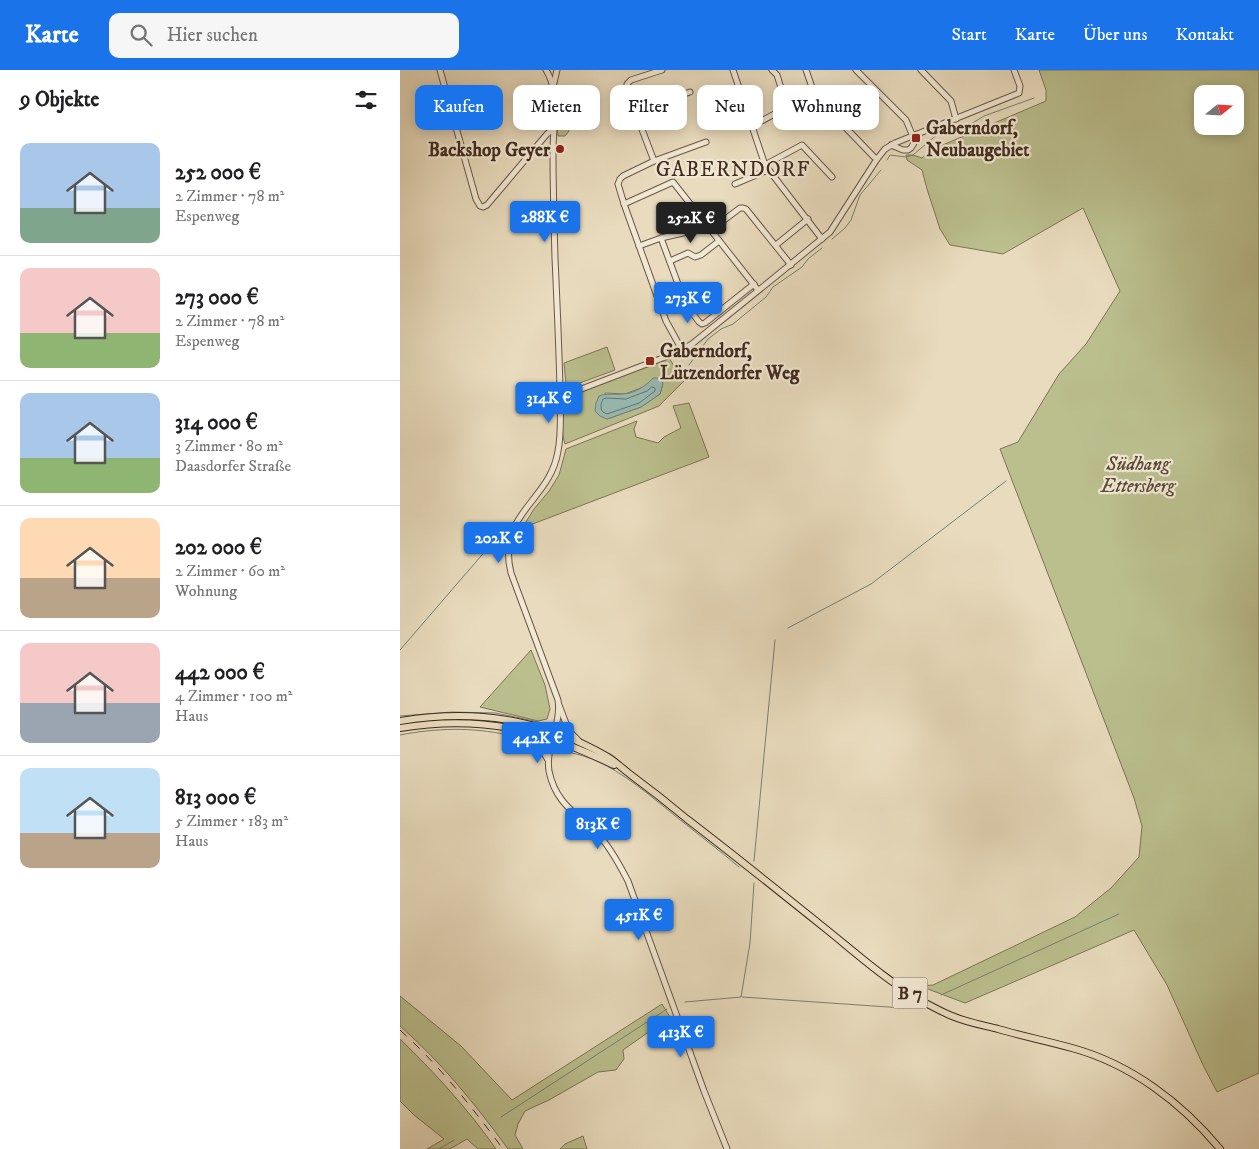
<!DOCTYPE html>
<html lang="de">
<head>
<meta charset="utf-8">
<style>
	:root { --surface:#fff; --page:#f6f6f6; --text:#202124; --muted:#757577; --line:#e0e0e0; --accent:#1a73e8 }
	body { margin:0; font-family:"IM FELL DW Pica",serif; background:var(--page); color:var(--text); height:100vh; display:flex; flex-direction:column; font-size:19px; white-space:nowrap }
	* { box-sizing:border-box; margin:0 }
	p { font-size:16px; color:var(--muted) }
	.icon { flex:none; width:28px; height:28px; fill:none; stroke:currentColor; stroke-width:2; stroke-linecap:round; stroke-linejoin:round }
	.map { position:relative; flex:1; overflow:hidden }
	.drawer { display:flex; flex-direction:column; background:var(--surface); width:400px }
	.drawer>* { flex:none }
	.banner { position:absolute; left:15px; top:15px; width:475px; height:45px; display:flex; gap:10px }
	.needle { width:32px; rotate:72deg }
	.controls { position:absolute; left:794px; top:15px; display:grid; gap:10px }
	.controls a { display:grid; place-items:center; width:50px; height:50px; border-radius:10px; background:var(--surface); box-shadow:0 2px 12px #0003; font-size:25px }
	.price { position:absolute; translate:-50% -42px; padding:0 11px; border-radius:5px; background:var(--accent); color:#fff; font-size:16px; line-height:32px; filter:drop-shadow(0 1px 2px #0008) }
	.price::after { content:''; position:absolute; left:50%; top:30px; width:15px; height:11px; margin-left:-8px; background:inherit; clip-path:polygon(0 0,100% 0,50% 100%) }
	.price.current { background:#222; color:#fff }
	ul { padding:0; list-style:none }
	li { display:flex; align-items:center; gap:15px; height:125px; padding:0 20px }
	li+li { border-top:1px solid var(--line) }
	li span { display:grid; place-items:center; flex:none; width:140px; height:100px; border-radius:10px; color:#555 }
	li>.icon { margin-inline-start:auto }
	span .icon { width:60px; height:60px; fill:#fffc; stroke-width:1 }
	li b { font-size:21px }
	h2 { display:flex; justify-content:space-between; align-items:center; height:60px; padding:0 20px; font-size:21px }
	.tag { padding:0 18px; border-radius:10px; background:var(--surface); box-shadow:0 2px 12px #0003; font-size:18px; line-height:45px }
	.tag.current { background:var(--accent); color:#fff }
	header { display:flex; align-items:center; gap:30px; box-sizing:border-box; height:70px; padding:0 25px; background:var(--accent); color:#fff }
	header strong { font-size:24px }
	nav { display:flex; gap:28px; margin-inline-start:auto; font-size:18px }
	.search { width:350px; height:45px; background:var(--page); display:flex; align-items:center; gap:12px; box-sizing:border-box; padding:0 18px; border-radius:10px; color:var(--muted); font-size:19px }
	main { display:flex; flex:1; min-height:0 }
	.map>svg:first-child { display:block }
	.green { fill:#bbbf8e; stroke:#7e7556; fill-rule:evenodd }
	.water { fill:#97bbb4; stroke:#758178 }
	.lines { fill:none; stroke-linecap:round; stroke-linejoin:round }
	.shore { stroke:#6c736a; stroke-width:1 }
	.stream { stroke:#758178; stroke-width:1 }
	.minor-casing { stroke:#6b5747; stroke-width:7 }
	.major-casing { stroke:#412b1f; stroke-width:8 }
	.minor { stroke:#f1e8d5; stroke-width:5 }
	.major { stroke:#e9dcbe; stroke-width:6 }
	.rail { stroke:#412b1f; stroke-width:1; stroke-dasharray:9 9; stroke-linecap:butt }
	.poi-dot { fill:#8f2418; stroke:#f1e8d5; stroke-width:2 }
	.labels { text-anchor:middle; stroke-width:4.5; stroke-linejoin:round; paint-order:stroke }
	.shield { fill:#f1e8d5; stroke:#766456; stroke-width:1 }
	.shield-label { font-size:18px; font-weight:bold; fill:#412b1f }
	.poi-label { font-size:19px; font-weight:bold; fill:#412b1f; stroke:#f1e8d5; text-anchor:start }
	.park-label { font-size:19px; font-style:italic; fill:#594935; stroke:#f1e8d5 }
	.quarter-label { font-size:21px; letter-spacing:1px; fill:#412b1f; stroke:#f1e8d5 }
</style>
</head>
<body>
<header>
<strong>Karte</strong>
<div class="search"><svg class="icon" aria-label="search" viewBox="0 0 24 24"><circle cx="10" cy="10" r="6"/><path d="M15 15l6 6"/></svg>Hier suchen</div>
<nav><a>Start</a><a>Karte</a><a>Über uns</a><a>Kontakt</a></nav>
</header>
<main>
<section class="drawer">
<h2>9 Objekte<svg class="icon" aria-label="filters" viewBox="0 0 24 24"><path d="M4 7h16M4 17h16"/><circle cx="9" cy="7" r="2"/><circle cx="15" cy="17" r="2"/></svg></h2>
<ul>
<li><span style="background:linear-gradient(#a9c7e8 65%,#7fa58c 0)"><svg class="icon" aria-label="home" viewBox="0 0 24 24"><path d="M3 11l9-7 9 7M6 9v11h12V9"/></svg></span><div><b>252 000 €</b><p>2 Zimmer · 78 m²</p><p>Espenweg</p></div></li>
<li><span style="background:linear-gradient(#f6c9c9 65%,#8fb573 0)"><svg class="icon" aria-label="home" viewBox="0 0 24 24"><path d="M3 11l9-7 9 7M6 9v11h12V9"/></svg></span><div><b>273 000 €</b><p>2 Zimmer · 78 m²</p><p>Espenweg</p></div></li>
<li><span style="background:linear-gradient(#a9c7e8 65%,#8fb573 0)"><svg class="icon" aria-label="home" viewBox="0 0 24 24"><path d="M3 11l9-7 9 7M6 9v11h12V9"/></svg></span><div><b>314 000 €</b><p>3 Zimmer · 80 m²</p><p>Daasdorfer Straße</p></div></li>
<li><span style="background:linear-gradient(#ffd9b3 60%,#b9a48a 0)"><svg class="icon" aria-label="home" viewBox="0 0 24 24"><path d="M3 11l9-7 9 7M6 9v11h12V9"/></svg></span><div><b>202 000 €</b><p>2 Zimmer · 60 m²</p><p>Wohnung</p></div></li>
<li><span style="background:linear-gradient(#f6c9c9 60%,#9aa5b1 0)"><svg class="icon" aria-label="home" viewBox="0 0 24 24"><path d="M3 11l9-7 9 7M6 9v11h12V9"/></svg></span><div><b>442 000 €</b><p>4 Zimmer · 100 m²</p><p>Haus</p></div></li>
<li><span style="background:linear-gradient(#bfe0f5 65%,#b9a48a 0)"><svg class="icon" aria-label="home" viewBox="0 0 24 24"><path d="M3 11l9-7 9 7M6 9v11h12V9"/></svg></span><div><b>813 000 €</b><p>5 Zimmer · 183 m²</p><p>Haus</p></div></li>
</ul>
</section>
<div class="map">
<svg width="859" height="1079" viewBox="0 0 859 1079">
	<rect width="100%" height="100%" fill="#e9dcbe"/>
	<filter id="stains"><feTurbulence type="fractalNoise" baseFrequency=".004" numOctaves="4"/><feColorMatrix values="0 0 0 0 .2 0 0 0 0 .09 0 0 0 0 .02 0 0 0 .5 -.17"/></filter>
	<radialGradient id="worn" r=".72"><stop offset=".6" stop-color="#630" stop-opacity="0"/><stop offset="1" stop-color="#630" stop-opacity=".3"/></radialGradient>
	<g class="green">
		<path d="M 639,0 L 859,0 L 859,1003 L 817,1022 L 803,995 L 767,915 L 734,860 L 565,933 L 520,916 L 533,915 L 675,847 L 711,818 L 739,787 L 742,756 L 734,728 L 600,379 L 618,372 L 659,304 L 686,274 L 720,221 L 683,138 L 603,184 L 550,175 L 540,159 L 527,119 L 522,100 L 507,90 L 506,85 L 513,85 L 522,88 L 531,80 L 646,31 L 646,20 ZM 802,24 L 835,24 L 835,56 L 802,56 Z"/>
		<path d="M 158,42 L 161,43 L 169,53 L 169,61 L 165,66 L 158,66 L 158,63 L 157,62 L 157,57 L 159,57 L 159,54 L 157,54 Z"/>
		<path d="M 207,277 L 215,300 L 169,317 L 166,314 L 164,293 Z"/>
		<path d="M 269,288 L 284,311 L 259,336 L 165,374 C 161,361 160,345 163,331 L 173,325 ZM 254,308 L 263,313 L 260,324 L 241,337 L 207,349 L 205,323 L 225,324 L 246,316 Z"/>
		<path d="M 289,333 L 309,387 L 122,458 L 134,439 L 149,421 L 159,405 L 166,379 L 237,351 L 234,359 L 236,367 L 258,373 L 264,367 L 281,358 L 273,336 Z"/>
		<path d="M 131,580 L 145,615 L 150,639 L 147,649 L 138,651 L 80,637 Z"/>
		<path d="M 0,926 L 61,976 L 112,1030 L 262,934 L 270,947 L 223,980 L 224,989 L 216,1000 L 198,1002 L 149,1030 L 125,1041 L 118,1054 L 115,1065 L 123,1079 L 108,1079 C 76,1035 41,992 0,956 Z"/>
		<path d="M 0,969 C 35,1003 68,1039 96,1079 L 78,1079 L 67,1069 L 50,1079 L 27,1079 L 44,1069 L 14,1045 L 0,1031 Z"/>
		<path d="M 183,1066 L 187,1079 L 160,1079 L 165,1074 Z"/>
	</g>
	<path class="water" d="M 253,308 L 259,308 L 263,313 L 260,324 L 241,337 L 207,349 L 200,346 L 195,341 L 196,333 L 199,326 C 207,323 214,325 222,324 C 234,324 246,316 253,308 Z"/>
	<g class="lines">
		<path class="shore" d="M 252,317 L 255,318 L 255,321 L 239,333 L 207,344 L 203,342 L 201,339 L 201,334 L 203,329 L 206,328 L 226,329 L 247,321 Z"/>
		<g class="stream">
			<path d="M 487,90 L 490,85 L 506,87 L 513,85 L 539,63 L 571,54 L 584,46 L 634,28"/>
			<path d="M 432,169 L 445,158 L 451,150 L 460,125 L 481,100"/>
			<path d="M 289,295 L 308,269 L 321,259 L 333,254 L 366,227 L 373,217 L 402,197 L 408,189 L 422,178"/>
			<path d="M 388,558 L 471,514 L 606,411"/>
			<path d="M 0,580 L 100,464"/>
			<path d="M 0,646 L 52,642 L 96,643 L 139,652"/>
			<path d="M 0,665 C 36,658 72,657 108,665 C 116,667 125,672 133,673"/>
			<path d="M 158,681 C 205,684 244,721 279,749 C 299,765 319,780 339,797"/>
			<path d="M 354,791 L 375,570"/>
			<path d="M 541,925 L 719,844"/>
			<path d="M 342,927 L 503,938"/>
			<path d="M 285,932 L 341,927 L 350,873 L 354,813"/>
			<path d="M 101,1047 L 267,939"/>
			<path d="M 39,1079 L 54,1070"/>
		</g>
		<g class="minor-casing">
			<g id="minor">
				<path d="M 40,0 L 76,129 L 80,136 L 83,137 L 87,135 L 147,64 L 153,59"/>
				<path d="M 146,0 C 151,8 153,16 154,25 C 156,44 153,63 153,82 C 153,117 154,153 155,188 C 157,232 159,276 160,320 C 160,340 162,361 158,381 C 150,432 96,443 111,503 L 158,630 C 162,654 145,676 149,701 C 156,736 180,745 202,769 C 213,782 220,796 228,811 L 304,1021 L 327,1079"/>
				<path d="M 262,0 L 231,10 L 227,14 L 227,20 L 254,91 L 223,106 L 220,109 L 218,114 L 224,134 L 266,251 L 282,280"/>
				<path d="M 333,0 L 365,95 L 422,169"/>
				<path d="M 372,0 L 377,5 L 387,37"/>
				<path d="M 406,0 L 414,23 L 417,28 L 474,87 L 477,89"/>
				<path d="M 456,0 L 506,50 L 514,69 L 514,73 L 511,78 L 508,80 L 503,80 L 491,75"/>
				<path d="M 521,0 L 551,31 L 556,49"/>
				<path d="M 153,17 L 157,0"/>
				<path d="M 235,41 L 290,22"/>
				<path d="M 352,56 L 414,23"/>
				<path d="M 254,91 L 306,72"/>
				<path d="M 365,95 L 402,75 L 432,107"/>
				<path d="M 335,114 L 368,100"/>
				<path d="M 224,134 L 273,112 L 358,220"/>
				<path d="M 311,160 L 340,138 L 343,138 L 346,139 L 391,195"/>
				<path d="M 261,168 L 285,233 L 299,252 L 302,254 L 305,253 L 354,214"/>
				<path d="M 376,175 L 408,149"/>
				<path d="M 239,176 L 261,168 L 309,157"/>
				<path d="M 270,191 L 288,183 L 295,187 L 301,185 L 319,171"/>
				<path d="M 160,327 L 163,326 L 260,289 L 282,280 L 292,274 L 375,207 L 430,162 L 477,89 L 485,79 L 495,73 L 619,23 L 620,16 L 614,0"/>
				<path d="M 159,635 L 167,656 L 169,661 L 179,671"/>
				<path d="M 128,663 L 139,675 L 148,690"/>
			</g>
		</g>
		<g class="major-casing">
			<g id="major">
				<path d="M 0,651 C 75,639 141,648 208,687 C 216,692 223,699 231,705 C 250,719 269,734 287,749 C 334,785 380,822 426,859 C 457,884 487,911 522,931 C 531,936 542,942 552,946 C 566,952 582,955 598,959 C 622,966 647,971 672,978 C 731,994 782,1033 820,1079"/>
				<path d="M 0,658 C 47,650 97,652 142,666 C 167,673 190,684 214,695"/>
			</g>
		</g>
		<use href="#minor" class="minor"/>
		<use href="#major" class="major"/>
		<path class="rail" d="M 0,960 C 40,996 71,1036 103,1079"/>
	</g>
	<g class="poi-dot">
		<rect x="511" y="63" width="10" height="10" rx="2.5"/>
		<circle cx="160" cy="79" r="5"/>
		<rect x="245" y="286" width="10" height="10" rx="2.5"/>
	</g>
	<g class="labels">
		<rect class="shield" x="492.5" y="907.5" width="35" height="31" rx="4"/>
		<g class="shield-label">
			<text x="510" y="929">B 7</text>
		</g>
		<g class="poi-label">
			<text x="526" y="64">Gaberndorf,<tspan x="526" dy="22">Neubaugebiet</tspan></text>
			<text x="150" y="86" text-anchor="end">Backshop Geyer</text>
			<text x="260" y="287">Gaberndorf,<tspan x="260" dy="22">Lützendorfer Weg</tspan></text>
		</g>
		<g class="park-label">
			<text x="738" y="400">Südhang<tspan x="738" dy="22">Ettersberg</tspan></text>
		</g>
		<g class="quarter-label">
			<text x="333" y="106">GABERNDORF</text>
		</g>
	</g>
	<rect width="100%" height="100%" filter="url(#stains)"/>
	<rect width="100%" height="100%" fill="url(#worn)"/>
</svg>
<div class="controls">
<a><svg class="needle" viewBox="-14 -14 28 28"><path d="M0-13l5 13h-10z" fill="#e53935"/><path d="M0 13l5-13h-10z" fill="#757577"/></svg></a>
</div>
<b class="price" style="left:145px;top:173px">288K €</b>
<b class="price current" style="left:291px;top:174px">252K €</b>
<b class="price" style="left:288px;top:254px">273K €</b>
<b class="price" style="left:149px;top:354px">314K €</b>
<b class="price" style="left:99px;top:494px">202K €</b>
<b class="price" style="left:138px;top:694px">442K €</b>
<b class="price" style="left:198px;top:780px">813K €</b>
<b class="price" style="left:239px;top:871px">451K €</b>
<b class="price" style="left:281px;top:988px">413K €</b>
<div class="banner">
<a class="tag current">Kaufen</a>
<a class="tag">Mieten</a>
<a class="tag">Filter</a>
<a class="tag">Neu</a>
<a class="tag">Wohnung</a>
</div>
</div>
</main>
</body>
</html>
